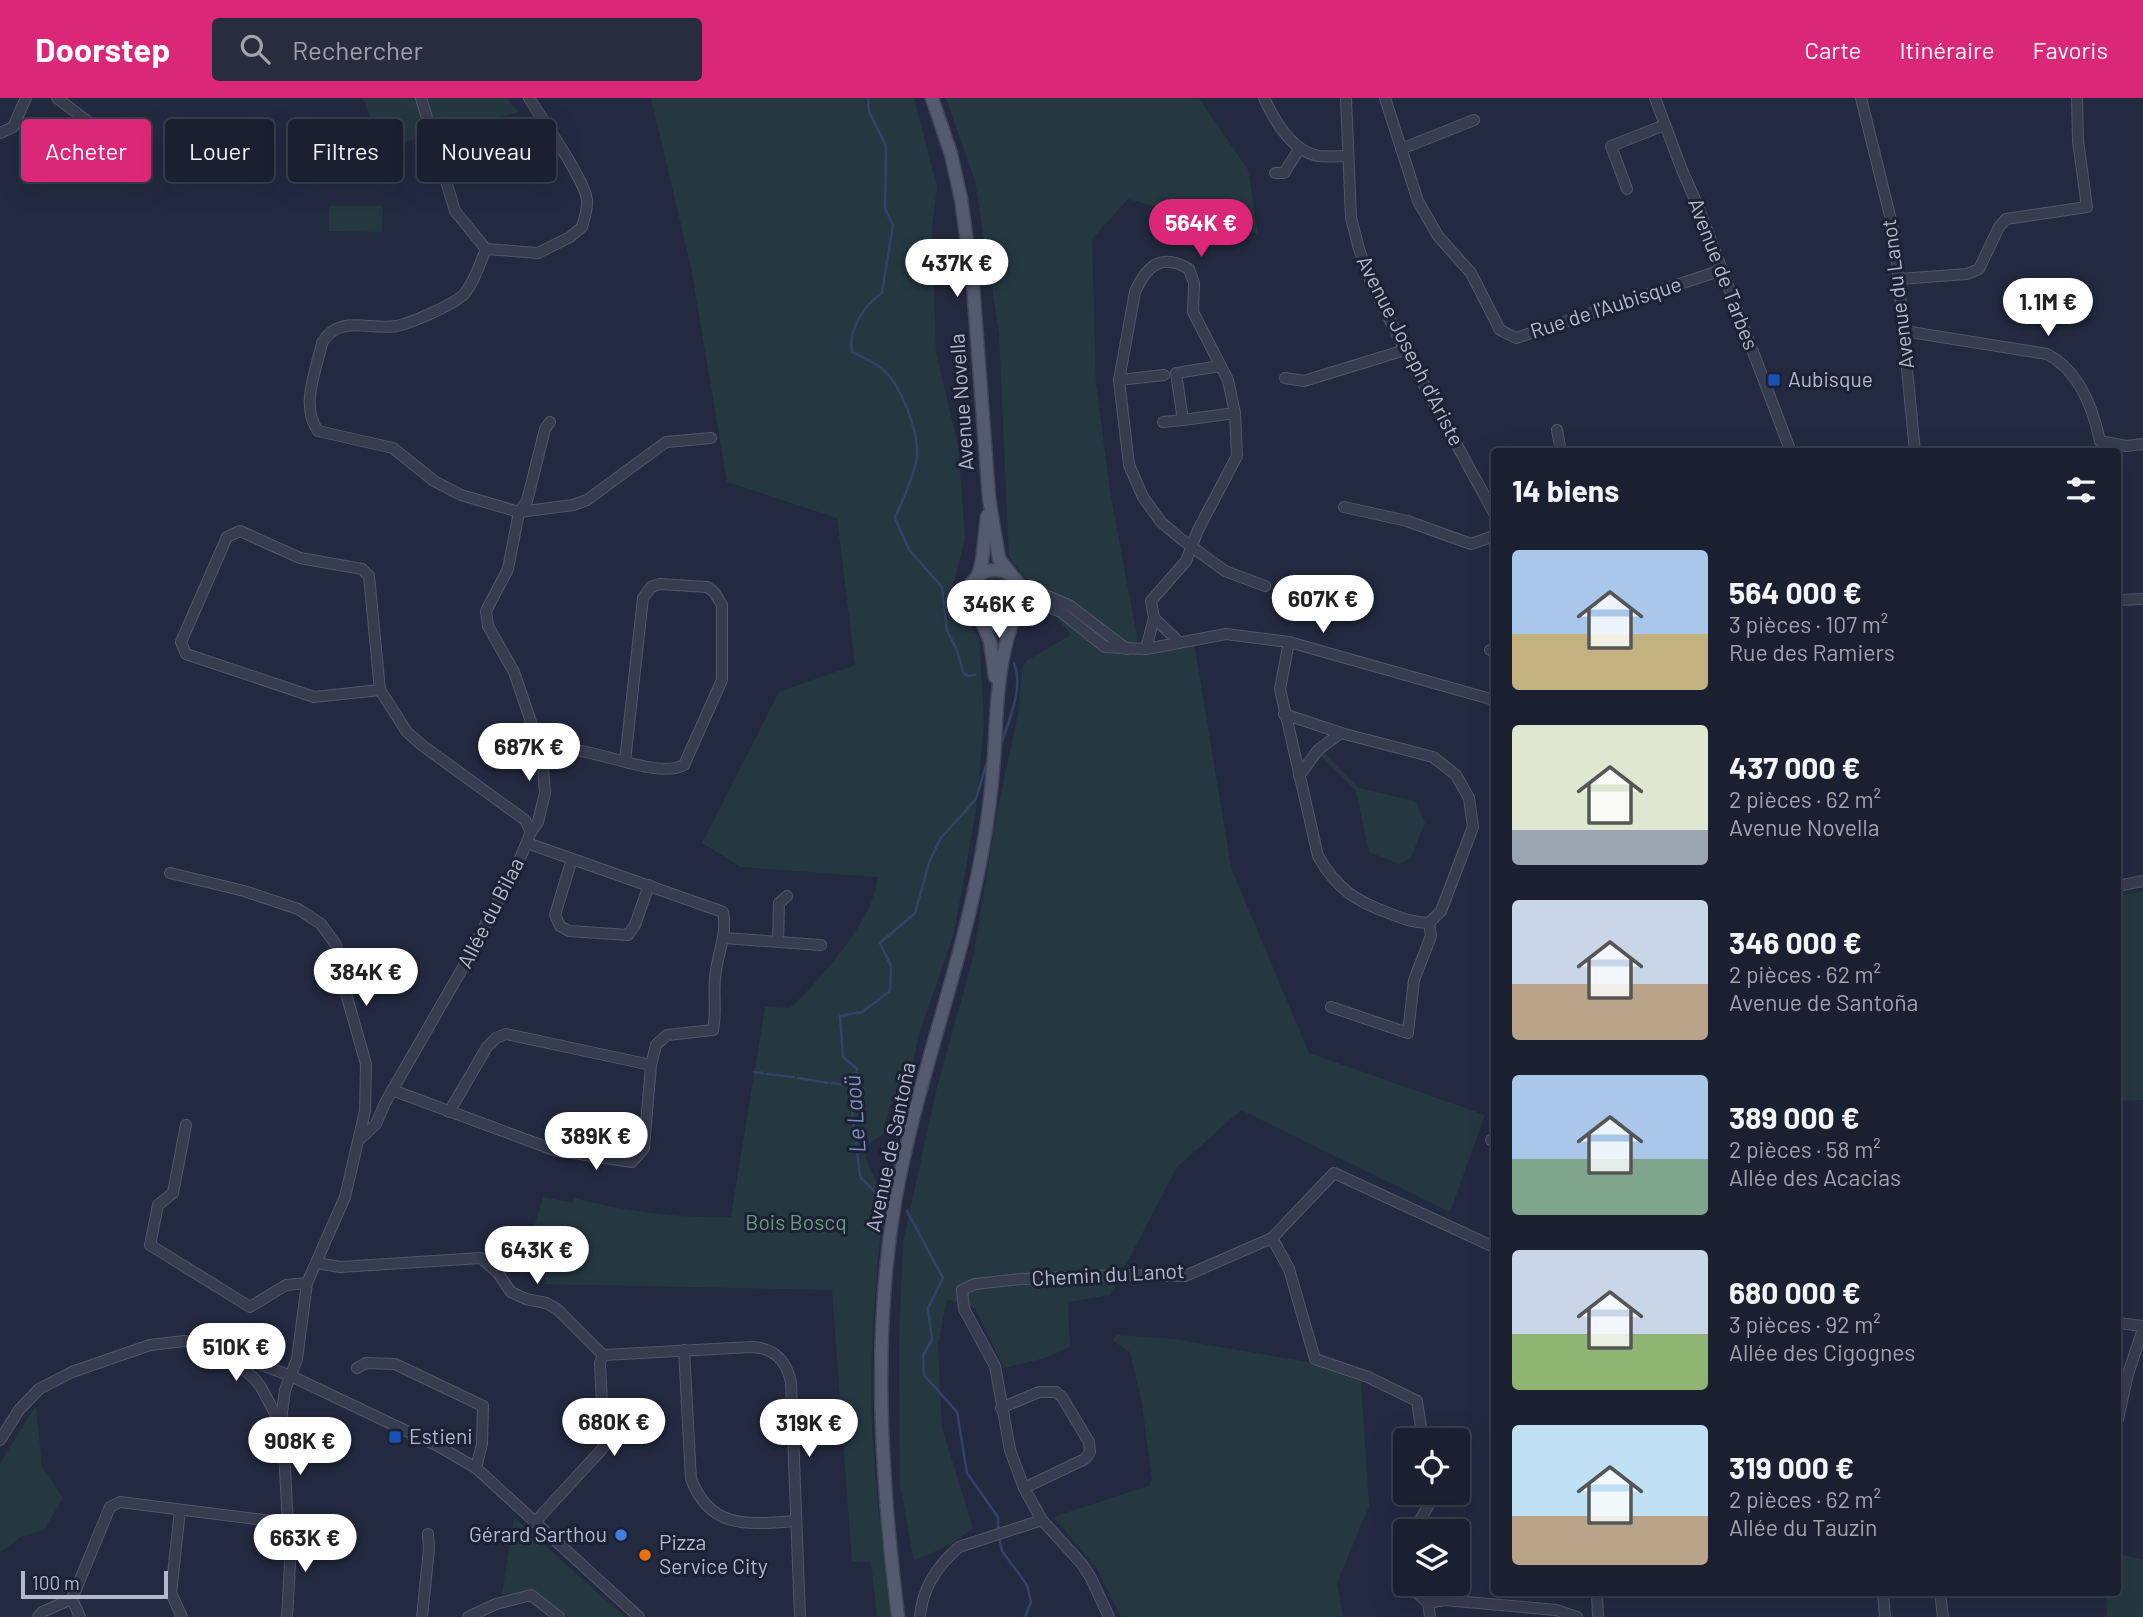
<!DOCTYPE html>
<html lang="fr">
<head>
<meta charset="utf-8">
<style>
	:root { --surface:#1a2030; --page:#272d3c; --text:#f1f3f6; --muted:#9fa3ab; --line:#383e4c; --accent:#db2777 }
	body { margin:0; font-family:Barlow,sans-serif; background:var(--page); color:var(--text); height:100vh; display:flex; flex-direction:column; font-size:26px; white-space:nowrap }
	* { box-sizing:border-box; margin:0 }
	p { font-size:23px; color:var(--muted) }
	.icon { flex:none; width:38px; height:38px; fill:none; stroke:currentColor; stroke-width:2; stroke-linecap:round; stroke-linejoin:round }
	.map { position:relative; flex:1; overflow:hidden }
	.drawer { position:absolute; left:1491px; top:350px; width:630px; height:1148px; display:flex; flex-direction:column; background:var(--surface); border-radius:7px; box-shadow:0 7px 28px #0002,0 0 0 2px var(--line) }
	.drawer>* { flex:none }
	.hud { position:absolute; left:21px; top:21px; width:665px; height:63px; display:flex; gap:14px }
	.controls { position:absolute; left:1393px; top:1330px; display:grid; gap:14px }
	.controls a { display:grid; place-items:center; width:77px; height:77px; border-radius:7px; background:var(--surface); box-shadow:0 7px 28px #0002,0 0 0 2px var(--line); font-size:35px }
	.scale { position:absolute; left:21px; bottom:18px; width:147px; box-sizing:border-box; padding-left:7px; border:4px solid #b3b8ca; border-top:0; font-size:19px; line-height:24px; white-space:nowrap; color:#b3b8ca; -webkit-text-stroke:5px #1c2134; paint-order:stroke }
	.price { position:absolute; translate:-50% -60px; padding:0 16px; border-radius:24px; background:#fff; color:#222; font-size:23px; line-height:46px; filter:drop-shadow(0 2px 4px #0008) }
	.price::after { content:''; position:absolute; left:50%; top:42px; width:21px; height:16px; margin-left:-10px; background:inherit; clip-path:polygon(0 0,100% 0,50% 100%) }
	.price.on { background:var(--accent); color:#fff }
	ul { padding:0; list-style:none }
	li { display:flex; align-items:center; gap:21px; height:175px; padding:0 21px }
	li span { display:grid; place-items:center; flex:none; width:196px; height:140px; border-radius:7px; color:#555 }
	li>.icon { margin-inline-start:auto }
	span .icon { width:84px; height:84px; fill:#fffc; stroke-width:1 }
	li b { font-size:30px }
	h2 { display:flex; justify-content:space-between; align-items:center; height:84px; padding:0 21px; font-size:30px }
	.tag { padding:0 24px; border-radius:7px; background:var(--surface); box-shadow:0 7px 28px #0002,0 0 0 2px var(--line); font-size:24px; line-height:63px }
	.tag.on { background:var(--accent); color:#fff }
	header { display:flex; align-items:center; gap:42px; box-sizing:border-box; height:98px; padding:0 35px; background:var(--accent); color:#fff }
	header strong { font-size:33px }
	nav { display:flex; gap:38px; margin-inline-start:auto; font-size:24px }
	.search { width:490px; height:63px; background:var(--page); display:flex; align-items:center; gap:18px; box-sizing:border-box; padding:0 24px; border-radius:7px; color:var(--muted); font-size:26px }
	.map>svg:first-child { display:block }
	.green { fill:#253840 }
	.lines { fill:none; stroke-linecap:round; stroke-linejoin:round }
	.stream { stroke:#354167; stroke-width:2.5 }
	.minor-casing { stroke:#52576a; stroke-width:12 }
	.major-casing { stroke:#404558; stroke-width:15 }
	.minor { stroke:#373c4f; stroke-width:10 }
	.major { stroke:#555b6f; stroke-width:12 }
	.transit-dot { fill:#1a4fb4; stroke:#1c2134; stroke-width:2.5 }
	.shop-dot { fill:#3f7fe0; stroke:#1c2134; stroke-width:2.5 }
	.food-dot { fill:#e8710a; stroke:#1c2134; stroke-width:2.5 }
	.labels { text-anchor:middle; stroke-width:6; stroke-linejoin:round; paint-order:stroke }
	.street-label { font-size:21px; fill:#b3b8ca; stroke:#1c2134 }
	.poi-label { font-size:21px; fill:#b3b8ca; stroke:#1c2134; text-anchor:start }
	.park-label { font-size:21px; fill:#699c7f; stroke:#1c2134 }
	.water-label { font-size:23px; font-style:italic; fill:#808db8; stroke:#1c2134 }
</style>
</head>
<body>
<header>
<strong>Doorstep</strong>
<div class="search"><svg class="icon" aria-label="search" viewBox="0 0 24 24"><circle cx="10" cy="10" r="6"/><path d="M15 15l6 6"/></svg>Rechercher</div>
<nav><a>Carte</a><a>Itinéraire</a><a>Favoris</a></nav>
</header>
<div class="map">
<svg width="2143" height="1519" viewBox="0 0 2143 1519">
	<rect width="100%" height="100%" fill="#232a40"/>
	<g class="green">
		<path d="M 361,0 L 507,0 L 519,14 L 381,50 L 364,2 Z"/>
		<path d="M 651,0 L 914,0 L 937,89 L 932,129 L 936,255 L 958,347 L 965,439 L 952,493 L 961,515 L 979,540 L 984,624 L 976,713 L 954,835 L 919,936 L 907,992 L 890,1007 L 884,1036 L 870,1045 L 865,1059 L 880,1092 L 873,1101 L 884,1109 C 874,1189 867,1279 874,1359 C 878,1413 885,1466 890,1519 L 877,1519 L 871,1464 L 852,1464 L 832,1192 L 544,1186 L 548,1165 L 545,1154 L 528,1149 L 543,1099 L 572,1105 L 574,1100 C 624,1113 679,1121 731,1119 L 765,909 L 790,910 C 819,884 877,818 877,779 L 741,769 L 702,745 L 779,594 L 855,567 L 837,420 L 727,384 L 691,169 Z"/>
		<path d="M 946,0 L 1199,0 L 1248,72 L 1258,136 L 1128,101 L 1092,141 L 1096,286 L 1110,393 L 1140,556 L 1194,544 L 1231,770 L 1309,955 L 1485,1017 L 1450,1114 L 1241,1012 L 1177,1069 L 1110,1197 L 1068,1204 L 1070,1249 L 1045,1260 L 1004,1270 L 975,1210 L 947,1201 L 938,1246 L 942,1330 L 973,1430 L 951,1446 L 914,1463 L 900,1387 L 899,1245 L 903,1145 L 936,993 L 973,860 L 997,715 L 1018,616 L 1022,571 L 1026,563 L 1071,537 L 1009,459 L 999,235 L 975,83 Z"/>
		<path d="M 329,108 L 383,108 L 382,134 L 329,133 Z"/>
		<circle cx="995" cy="499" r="20"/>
		<path d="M 1324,654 L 1359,690 L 1415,703 L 1425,724 L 1411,760 L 1399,766 L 1369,754 L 1356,693 L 1321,658 Z"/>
		<path d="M 2143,794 L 2143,1002 L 2118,1003 L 2118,797 Z"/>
		<path d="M 1116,1237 L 1173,1241 L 1308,1264 L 1361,1284 L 1369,1408 L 1337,1485 L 1343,1519 L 1121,1519 L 1096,1469 L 1053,1419 L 1149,1388 L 1152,1381 L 1142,1306 L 1130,1254 L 1113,1243 Z"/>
		<path d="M 36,1308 L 42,1368 L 63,1400 L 44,1432 L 20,1439 L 0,1455 L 0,1365 Z"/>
		<path d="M 514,1418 L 523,1428 L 625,1519 L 567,1519 L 534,1495 L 502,1496 Z"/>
		<path d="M 2118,1455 L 2143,1462 L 2143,1519 L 2107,1519 L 2106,1495 L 2118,1494 Z"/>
	</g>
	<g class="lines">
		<g class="stream">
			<path d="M 868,0 L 869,13 L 886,48 L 885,111 L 893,127 L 882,195 C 864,207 848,232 852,254 C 862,259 873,264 881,270 C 901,285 919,335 917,359 C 914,379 903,401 895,420 L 909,452 L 942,489 L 947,533 L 957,552 L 963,574 L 967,578 L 975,577"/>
			<path d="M 1001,646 C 1009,623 1024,589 1014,565"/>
			<path d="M 754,974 L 763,975"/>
			<path d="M 766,976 L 794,979"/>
			<path d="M 798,980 L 828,985"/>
			<path d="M 831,985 L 852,988"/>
			<path d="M 880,1099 L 860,1079 L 851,1002 L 857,971 L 843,959 L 840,918 L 862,914 L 890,893 L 891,868 L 880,845 L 915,815 L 929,765 L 940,741 L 976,701 L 987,664"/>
			<path d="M 907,1113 L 943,1180 L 928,1210 L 932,1242 L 923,1257 L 924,1277 L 957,1314 L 967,1375 L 998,1419 L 998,1432"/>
			<path d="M 999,1439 L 1002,1453 L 1027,1487 L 1031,1504 L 1025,1519"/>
		</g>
		<g class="minor-casing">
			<g id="minor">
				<path d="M 57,0 L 111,41 L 125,59"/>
				<path d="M 421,0 L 455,113 L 486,151 L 538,155 L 570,139 L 582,129 C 584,121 588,111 587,102 C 585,82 542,21 529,0"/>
				<path d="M 1264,0 C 1274,22 1292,54 1319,58 C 1328,59 1338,58 1347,58"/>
				<path d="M 1346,0 L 1351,120 L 1359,151 L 1370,182 L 1405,252 L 1494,415"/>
				<path d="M 1385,0 L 1418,103 L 1438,138 L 1471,175 L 1500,232 L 1516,240 L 1722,172"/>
				<path d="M 1655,0 L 1682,72 L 1697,106 L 1791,354"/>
				<path d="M 1861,0 L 1894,134 L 1915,354"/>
				<path d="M 0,35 L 13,29 L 26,0"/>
				<path d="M 1401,51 L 1474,22"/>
				<path d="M 1275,75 L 1284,75 L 1300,50"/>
				<path d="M 1627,91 L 1611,48 L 1665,27"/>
				<path d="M 486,151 C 480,165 475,183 465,195 C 456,206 411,225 397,228 C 370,233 339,215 322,245 C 316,273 300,308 318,333 L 393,350 L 434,383 L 461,397 L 519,414 L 573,407 L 587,402 L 666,344 L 711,340"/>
				<path d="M 1899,181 L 1967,176 L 1979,171 L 1999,129 L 2006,121 L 2087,109 L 2078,43 L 2077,0"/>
				<path d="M 1904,233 L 2047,256 C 2079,272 2093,310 2100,343 L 2126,348 L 2143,346"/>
				<path d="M 1182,274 L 1221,268"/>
				<path d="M 1176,275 L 1183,322 L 1235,315"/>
				<path d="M 1285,280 L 1304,283 L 1405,252"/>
				<path d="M 1119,282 L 1164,277"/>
				<path d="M 1163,324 L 1183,322"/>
				<path d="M 1557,332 L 1561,354"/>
				<path d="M 1344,409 L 1407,423 L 1471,446 L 1494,438"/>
				<path d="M 1019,486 L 1069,507 L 1127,551"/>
				<path d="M 2118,502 L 2143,501"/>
				<path d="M 1020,509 L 1041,506 L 1061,514 L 1105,549 L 1146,551 L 1226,536 L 1289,544 L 1494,602"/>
				<path d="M 1154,520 L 1179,544"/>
				<path d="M 1146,551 L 1154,520 L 1151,503 L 1186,463 L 1198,432 L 1237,358 L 1235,315 L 1228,282 L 1193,214 L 1194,185 L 1189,171 C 1161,155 1147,167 1135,194 L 1119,282 L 1129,367 L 1143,399 L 1161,424 L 1181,441 L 1225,473 L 1265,488"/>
				<path d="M 1490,552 L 1494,550"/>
				<path d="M 380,592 L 314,599 L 186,556 L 181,544 L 227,439 L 240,433 L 300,460 L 362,471 L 369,478 L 380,592 L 407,634 L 423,648 L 525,722 L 531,734"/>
				<path d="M 1284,616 L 1341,635 L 1433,659 L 1456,677 L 1469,700 L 1473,729 L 1441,813 L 1429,825 C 1415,825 1404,821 1391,816 C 1355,803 1337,791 1318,758 L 1280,591 L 1289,544"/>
				<path d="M 542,656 C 548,654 553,652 558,651 C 592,648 656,682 684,667 L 722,582 L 722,507 L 714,494 L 707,489 L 660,486 L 651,489 L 643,500 L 625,663"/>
				<path d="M 1299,678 L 1318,652 L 1341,635"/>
				<path d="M 572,761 L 555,817 L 560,828 L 569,833 L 628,837 L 635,827 L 649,787"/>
				<path d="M 170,775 L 244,793 L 298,811 L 321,826 L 336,847 L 345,892 L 366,966 L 365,1013 L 345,1099 L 307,1185 L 297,1261 L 285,1292 L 282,1314 L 290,1466 L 287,1519"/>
				<path d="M 2118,788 L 2143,783"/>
				<path d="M 724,840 L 821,847"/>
				<path d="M 778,844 L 779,805 L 787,798"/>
				<path d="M 1331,909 L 1408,935 L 1414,882 L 1431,838 L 1429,825"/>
				<path d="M 392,992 L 554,1052 L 632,1064 L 644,1050 L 651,967 L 656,947 L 667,937 L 713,932 C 717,912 713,900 715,881 C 716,858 728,838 723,814 L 527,745"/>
				<path d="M 449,1014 L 487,949 L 496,940 L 506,936 L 651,967"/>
				<path d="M 186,1027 L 173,1095 L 158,1107 L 150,1147 L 250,1209 L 286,1187 L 307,1185"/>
				<path d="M 359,1042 L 376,1026 L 385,1005 L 462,871 L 519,763 L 531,734 L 538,724 L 545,695 L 542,656 L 514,574 L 488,528 L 486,513 L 508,471 L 519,414 L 527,403 L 545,331 L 550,324"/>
				<path d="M 1491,1042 L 1494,1042"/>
				<path d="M 1272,1140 L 1289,1171 L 1315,1261 L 1368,1279 L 1417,1303 L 1423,1342"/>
				<path d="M 317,1165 L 340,1169 L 481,1160 L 498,1175 L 511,1194 L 526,1201 L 546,1205 L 557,1211 L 603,1257 L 752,1249 C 774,1250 786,1262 791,1284 L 800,1519"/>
				<path d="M 2118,1225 L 2143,1228"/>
				<path d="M 684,1252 L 691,1381 C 711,1433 750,1426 796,1423"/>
				<path d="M 222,1254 L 253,1279 L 261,1289 L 280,1325"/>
				<path d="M 357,1270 L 366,1265 L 395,1266 L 483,1308 L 482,1346 L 476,1370"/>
				<path d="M 1001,1310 L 1039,1294 L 1056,1294 L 1062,1299 L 1089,1344 L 1090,1354 L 1085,1361 L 1024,1390"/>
				<path d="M 2118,1321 L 2128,1276 L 2143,1231"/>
				<path d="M 0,1342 L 19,1312 L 39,1291 L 72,1274 L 150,1247 L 184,1243 L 209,1247 L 291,1278 L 440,1349 L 476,1370 L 639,1519"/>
				<path d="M 180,1412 L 171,1495 L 182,1519"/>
				<path d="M 535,1424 L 604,1349 L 600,1265 L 603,1257"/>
				<path d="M 1414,1433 L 1432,1401 L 1431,1395"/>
				<path d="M 1412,1486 L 1412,1490 L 1428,1505 L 1430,1519"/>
				<path d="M 1597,1494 L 1598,1519"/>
				<path d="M 1883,1494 L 1885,1519"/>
				<path d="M 1940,1494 L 1943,1519"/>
				<path d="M 1428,1505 L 1444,1502 L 1556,1512 L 1577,1519"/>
				<path d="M 38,1519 L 42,1514 L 72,1501"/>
				<path d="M 80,1519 L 72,1501 L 110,1409 L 120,1404 L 288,1425"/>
				<path d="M 422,1519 L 429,1451 L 428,1436"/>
				<path d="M 468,1519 L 496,1506 L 531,1497 L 559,1519"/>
				<path d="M 920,1519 C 922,1490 937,1468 959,1449 L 1042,1422"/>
				<path d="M 1109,1519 L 1091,1480 L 1082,1466 L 1042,1422 L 1024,1390 L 1010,1352 L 995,1268 L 964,1211 L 962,1192 L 975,1186 L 1021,1181 L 1118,1177 L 1185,1178 L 1272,1140 L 1334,1075 L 1494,1149"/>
			</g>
		</g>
		<g class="major-casing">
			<g id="major">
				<path d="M 932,0 L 951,56 L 961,101 L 973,187 L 989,400 L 999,461 L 1011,476"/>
				<circle cx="995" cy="499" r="27"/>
				<path d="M 978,478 L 982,463 L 987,418"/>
				<path d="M 981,522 L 990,543 L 995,579"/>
				<path d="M 898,1519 C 881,1381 872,1240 895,1103 C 916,984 961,872 982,754 C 989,717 993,680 995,643 C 997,600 999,560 1014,519"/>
			</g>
		</g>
		<use href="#minor" class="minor"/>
		<use href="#major" class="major"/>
	</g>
	<g class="transit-dot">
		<rect x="1767" y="275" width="14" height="14" rx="3.5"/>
		<rect x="388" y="1332" width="14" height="14" rx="3.5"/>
	</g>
	<circle class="shop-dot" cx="621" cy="1437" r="7"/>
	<circle class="food-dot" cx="645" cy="1457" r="7"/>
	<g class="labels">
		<g class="street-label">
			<text transform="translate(1723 176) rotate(69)" y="7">Avenue de Tarbes</text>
			<text transform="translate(1898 196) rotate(-97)" y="7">Avenue du Lanot</text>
			<text transform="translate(1606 210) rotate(-18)" y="7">Rue de l'Aubisque</text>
			<text transform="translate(1410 253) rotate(63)" y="7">Avenue Joseph d'Ariste</text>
			<text transform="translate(962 304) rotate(-94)" y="7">Avenue Novella</text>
			<text transform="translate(491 815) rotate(-63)" y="7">Allée du Bilaa</text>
			<text transform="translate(891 1049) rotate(-78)" y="7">Avenue de Santoña</text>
			<text transform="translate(1108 1177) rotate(-3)" y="7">Chemin du Lanot</text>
		</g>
		<g class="poi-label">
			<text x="1788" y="289">Aubisque</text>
			<text x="409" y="1346">Estieni</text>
			<text x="607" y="1444" text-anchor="end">Gérard Sarthou</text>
			<text x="659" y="1452">Pizza<tspan x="659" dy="24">Service City</tspan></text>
		</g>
		<g class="park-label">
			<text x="796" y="1132">Bois Boscq</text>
		</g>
		<g class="water-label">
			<text transform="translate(855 1016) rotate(-94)" y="8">Le Laoü</text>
		</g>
	</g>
</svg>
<div class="controls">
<a><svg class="icon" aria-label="locate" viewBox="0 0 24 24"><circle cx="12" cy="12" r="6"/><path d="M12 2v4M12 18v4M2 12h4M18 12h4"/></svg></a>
<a><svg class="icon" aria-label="layers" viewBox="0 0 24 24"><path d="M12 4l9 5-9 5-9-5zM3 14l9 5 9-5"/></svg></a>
</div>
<div class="scale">100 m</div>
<b class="price on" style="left:1201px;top:161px">564K €</b>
<b class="price" style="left:957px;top:201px">437K €</b>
<b class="price" style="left:2048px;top:240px">1.1M €</b>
<b class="price" style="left:1323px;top:537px">607K €</b>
<b class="price" style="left:999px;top:542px">346K €</b>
<b class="price" style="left:529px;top:685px">687K €</b>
<b class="price" style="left:366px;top:910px">384K €</b>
<b class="price" style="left:596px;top:1074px">389K €</b>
<b class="price" style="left:537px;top:1188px">643K €</b>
<b class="price" style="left:236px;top:1285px">510K €</b>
<b class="price" style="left:614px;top:1360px">680K €</b>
<b class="price" style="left:809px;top:1361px">319K €</b>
<b class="price" style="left:300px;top:1379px">908K €</b>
<b class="price" style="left:305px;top:1476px">663K €</b>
<div class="hud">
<a class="tag on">Acheter</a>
<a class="tag">Louer</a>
<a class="tag">Filtres</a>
<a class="tag">Nouveau</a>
</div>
<section class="drawer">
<h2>14 biens<svg class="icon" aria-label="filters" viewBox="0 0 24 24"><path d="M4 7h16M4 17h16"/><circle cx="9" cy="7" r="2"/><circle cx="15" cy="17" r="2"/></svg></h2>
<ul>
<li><span style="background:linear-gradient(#a9c7e8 60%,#c2b280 0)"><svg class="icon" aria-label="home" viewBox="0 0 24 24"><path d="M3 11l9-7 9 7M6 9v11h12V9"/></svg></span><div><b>564 000 €</b><p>3 pièces · 107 m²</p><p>Rue des Ramiers</p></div></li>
<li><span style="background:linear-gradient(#dfe7d0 75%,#9aa5b1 0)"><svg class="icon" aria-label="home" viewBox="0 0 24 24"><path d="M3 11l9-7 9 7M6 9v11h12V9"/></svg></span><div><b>437 000 €</b><p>2 pièces · 62 m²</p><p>Avenue Novella</p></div></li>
<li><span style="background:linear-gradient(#c9d6e8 60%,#b9a48a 0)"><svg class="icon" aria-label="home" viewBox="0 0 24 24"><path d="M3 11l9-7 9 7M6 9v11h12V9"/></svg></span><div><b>346 000 €</b><p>2 pièces · 62 m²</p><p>Avenue de Santoña</p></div></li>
<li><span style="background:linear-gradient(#a9c7e8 60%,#7fa58c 0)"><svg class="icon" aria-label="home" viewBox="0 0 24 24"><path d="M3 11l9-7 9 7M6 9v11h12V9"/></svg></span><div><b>389 000 €</b><p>2 pièces · 58 m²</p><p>Allée des Acacias</p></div></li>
<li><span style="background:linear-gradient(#c9d6e8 60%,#8fb573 0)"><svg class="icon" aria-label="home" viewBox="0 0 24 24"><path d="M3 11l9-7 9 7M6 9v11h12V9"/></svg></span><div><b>680 000 €</b><p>3 pièces · 92 m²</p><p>Allée des Cigognes</p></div></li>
<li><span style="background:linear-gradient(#bfe0f5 65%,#b9a48a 0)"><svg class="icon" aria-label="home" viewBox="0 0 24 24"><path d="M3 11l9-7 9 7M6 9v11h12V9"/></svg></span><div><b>319 000 €</b><p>2 pièces · 62 m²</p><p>Allée du Tauzin</p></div></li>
</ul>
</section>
</div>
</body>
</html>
